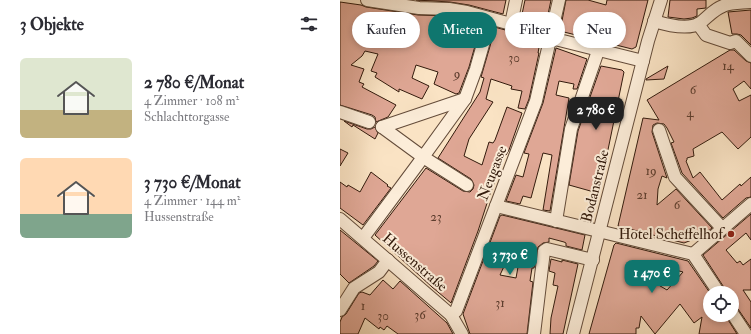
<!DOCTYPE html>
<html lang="de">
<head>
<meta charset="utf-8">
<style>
	:root { --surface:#fff; --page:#f7f7f7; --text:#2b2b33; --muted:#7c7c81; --accent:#0f766e }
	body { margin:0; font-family:"IM FELL Double Pica",serif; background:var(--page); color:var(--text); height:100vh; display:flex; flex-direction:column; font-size:15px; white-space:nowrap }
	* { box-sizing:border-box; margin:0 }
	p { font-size:13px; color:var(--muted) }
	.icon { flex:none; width:22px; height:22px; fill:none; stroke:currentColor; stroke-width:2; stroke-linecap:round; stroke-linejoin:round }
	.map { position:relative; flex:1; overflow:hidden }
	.drawer { display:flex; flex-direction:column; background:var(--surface); width:340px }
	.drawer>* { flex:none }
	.hud { position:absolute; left:12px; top:12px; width:339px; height:36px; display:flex; gap:8px }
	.fabs { position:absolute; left:363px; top:286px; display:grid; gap:8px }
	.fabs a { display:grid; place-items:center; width:36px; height:36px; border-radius:50%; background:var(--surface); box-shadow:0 2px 6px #0003; font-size:20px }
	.price { position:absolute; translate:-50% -34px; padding:0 9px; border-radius:8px; background:var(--accent); color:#fff; font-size:13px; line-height:26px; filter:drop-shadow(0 1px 2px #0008) }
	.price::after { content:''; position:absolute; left:50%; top:24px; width:12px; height:9px; margin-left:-6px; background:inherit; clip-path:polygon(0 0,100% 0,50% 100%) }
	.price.on { background:#222; color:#fff }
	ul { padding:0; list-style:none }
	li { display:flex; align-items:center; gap:12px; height:100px; padding:0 20px }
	li span { display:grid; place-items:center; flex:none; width:112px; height:80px; border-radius:6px; color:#555 }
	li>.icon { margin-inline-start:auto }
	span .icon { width:48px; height:48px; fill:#fffc; stroke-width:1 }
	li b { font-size:17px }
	h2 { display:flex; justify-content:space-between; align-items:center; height:48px; padding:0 20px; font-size:17px }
	.pill { padding:0 14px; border-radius:18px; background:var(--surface); box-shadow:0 2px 6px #0003; font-size:14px; line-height:36px }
	.pill.on { background:var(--accent); color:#fff }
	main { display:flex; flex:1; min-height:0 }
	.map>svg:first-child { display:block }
	.building { fill:#dfa795; stroke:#321a0c; fill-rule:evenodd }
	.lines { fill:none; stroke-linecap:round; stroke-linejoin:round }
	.minor-tunnel { stroke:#d2bb9f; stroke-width:12; stroke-dasharray:12 6; stroke-linecap:butt }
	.minor-casing { stroke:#644c3a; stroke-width:14 }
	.minor { stroke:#fcedd9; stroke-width:12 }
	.poi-dot { fill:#8f2418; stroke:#fcedd9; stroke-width:1.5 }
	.labels { text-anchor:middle; stroke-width:4; stroke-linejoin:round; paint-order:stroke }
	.number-label { font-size:13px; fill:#5d3d2e }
	.street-label { font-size:15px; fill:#321a0c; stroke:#fcedd9 }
	.poi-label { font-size:15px; fill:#321a0c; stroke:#fcedd9; text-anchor:end }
</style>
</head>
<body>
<main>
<section class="drawer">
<h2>3 Objekte<svg class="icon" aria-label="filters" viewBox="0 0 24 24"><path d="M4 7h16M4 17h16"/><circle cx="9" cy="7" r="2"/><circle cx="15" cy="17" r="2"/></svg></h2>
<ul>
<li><span style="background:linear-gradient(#dfe7d0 65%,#c2b280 0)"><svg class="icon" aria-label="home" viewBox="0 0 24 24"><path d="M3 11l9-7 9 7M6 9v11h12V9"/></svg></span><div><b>2 780 €/Monat</b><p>4 Zimmer · 108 m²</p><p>Schlachttorgasse</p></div></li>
<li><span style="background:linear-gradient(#ffd9b3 70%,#7fa58c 0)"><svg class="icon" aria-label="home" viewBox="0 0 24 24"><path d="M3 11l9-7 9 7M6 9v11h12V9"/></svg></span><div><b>3 730 €/Monat</b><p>4 Zimmer · 144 m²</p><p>Hussenstraße</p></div></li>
</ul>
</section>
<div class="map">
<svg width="411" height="334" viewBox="0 0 411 334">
	<rect width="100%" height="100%" fill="#fae3c4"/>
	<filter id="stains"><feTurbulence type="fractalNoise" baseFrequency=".005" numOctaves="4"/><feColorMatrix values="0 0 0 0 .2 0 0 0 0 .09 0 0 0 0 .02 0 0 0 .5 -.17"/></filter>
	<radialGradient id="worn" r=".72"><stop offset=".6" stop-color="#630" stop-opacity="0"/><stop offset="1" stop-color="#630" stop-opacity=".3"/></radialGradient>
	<g class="building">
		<path d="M 76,0 L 166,0 L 163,14 L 129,5 L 110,2 Z"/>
		<path d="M 185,0 L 211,0 L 206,24 L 203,24 L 203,25 L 190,23 L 190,21 L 181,19 Z"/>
		<path d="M 226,0 L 248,0 L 266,5 L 267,0 L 308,0 L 296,47 L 292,49 L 220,31 Z"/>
		<path d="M 330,0 L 366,0 L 366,8 L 357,9 L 357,16 L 352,18 L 344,19 L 328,17 Z"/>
		<path d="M 0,2 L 21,5 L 26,7 L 78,15 L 108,16 L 125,19 L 169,31 L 200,42 L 198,53 L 199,53 L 189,99 L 185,109 L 178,108 L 182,91 L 171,89 L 172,86 L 151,79 L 146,99 L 153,102 L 129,139 L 124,156 L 142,165 L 149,142 L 153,143 L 155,140 L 167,107 L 182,113 L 169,150 L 166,155 L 165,155 L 150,194 L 138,231 L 111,303 L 92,287 L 35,235 L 86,168 L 123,191 L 130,192 L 133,189 L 134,185 L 131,179 L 98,158 L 140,92 L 144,78 L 141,77 L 153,36 L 153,32 L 148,27 L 144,27 L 139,32 L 129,67 L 119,93 L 116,94 L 94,84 L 98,72 L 76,65 L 72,78 L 89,86 L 82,99 L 59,89 L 59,92 L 35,77 L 37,73 L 31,71 L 38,54 L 25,51 L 22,56 L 11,65 L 24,69 L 19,82 L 24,84 L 22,87 L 56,105 L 48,117 L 36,122 L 35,117 L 32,115 L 0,105 Z"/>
		<path d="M 411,10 L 411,45 L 401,35 L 397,34 L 392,34 L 388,12 Z"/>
		<path d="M 216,48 L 247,59 L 237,89 L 233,89 L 234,84 L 219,81 L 216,95 L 229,98 L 210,211 L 203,210 L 212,155 L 203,153 L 191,198 L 183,196 L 180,204 L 166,201 L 176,175 L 183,177 L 189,154 L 184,153 L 203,103 Z"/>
		<path d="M 390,50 L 394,50 L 406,61 L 411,63 L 411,89 L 404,81 L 393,89 L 399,101 L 411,95 L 411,137 L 398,149 L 382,132 L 353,149 L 354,156 L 347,158 L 347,160 L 346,161 L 353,178 L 360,172 L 382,200 L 400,184 L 401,186 L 411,177 L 411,197 L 406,198 L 383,218 L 342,173 L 331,143 L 334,142 L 327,128 L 324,124 L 317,123 L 313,125 L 312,132 L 327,178 L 322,176 L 318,189 L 317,205 L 336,189 L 372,228 L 362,236 L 344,243 L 278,226 L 303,118 L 319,120 L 307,100 Z"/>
		<path d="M 261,66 L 282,70 L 284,72 L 263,174 L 259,189 L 254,192 L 229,185 L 238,131 Z"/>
		<path d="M 328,66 L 324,79 L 306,80 L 306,79 Z"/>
		<path d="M 4,121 L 27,129 L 31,129 L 35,127 L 38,133 L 35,139 L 13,125 L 12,127 Z"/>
		<path d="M 0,149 L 8,153 L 0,166 Z"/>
		<path d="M 31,172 L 48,185 L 47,186 L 51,188 L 23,225 L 0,208 L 0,182 L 7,187 L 8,185 L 20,192 Z"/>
		<path d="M 411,214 L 411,240 L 406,233 L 386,250 L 397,263 L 400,261 L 403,265 L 411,259 L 411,290 L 403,290 L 411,302 L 411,328 L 398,309 L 392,306 L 392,293 L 386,293 L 385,289 L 363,255 Z"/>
		<path d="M 162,215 L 245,235 L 242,250 L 226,246 L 226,243 L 224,242 L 209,238 L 209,242 L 203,243 L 198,247 L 194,268 L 192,268 L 190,281 L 193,282 L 187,334 L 130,334 L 123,314 L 160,216 ZM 167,260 L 178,267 L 176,278 L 160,275 Z"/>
		<path d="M 0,230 L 38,261 L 34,266 L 9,283 L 0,274 Z"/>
		<path d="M 276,243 L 348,261 L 370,293 L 370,315 L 385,315 L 397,334 L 359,334 L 362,317 L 354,323 L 340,304 L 315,334 L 301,316 L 299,328 L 296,328 L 296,334 L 249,334 L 274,245 ZM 291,263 L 311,269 L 312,264 L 343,272 L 327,290 L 305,277 L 303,285 L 287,277 Z"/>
		<path d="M 211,259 L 222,262 L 222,260 L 238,264 L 223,334 L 210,334 L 211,318 L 218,286 L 213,285 L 215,273 L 209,271 Z"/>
		<path d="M 43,280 L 53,289 L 60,281 L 107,323 L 113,334 L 58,334 L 47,326 L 44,330 L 40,327 L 39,329 L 25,318 L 18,334 L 0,334 L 0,322 L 2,317 L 6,314 L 19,293 L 22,292 L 30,295 Z"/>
	</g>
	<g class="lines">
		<path class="minor-tunnel" d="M 146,34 L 148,21"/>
		<g class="minor-casing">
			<g id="minor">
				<path d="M 27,0 L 79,8 L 109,9 L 127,12 L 171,24 L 211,38 L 303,61"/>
				<path d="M 314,21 C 327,25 349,30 360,23 C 368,17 374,9 383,6 C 391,2 402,3 411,2"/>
				<path d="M 171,24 L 176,0"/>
				<path d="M 358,24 L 366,35 L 390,43 L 396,41 L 411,56"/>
				<path d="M 0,112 L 29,122"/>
				<path d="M 42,127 L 83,157 L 127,185"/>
				<path d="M 42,127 L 125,99"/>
				<path d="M 319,130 L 335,177 L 382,228"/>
				<path d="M 156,206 L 353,254 L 379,293"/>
				<path d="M 0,219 L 111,315 L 122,334"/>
				<path d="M 216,221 L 231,129 L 258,51"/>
				<path d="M 23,238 L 78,164 L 125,99 L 136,69 L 146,34"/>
				<path d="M 353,254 L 411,204"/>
				<path d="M 0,310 L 14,288 L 39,272 L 48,260"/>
				<path d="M 392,313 L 406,334"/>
				<path d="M 111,315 L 116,311 L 196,101 L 219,0"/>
				<path d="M 194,334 L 204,251 L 207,249 L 253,260"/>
				<path d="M 233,334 L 308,41 L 321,0"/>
			</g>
		</g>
		<use href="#minor" class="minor"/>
	</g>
	<circle class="poi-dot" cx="391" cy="234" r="4"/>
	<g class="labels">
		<g class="number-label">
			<text x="174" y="62">30</text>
			<text x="388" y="70">14</text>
			<text x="117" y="78">9</text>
			<text x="353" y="94">6</text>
			<text x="350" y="117">4</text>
			<text x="311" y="175">19</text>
			<text x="302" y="199">21</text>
			<text x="337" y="209">6</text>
			<text x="96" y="221">23</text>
			<text x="160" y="307">31</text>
			<text x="23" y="310">1</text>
			<text x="80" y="319">36</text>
			<text x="43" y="320">30</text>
		</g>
		<g class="street-label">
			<text transform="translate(152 173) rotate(-69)" y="5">Neugasse</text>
			<text transform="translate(255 186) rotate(-76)" y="5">Bodanstraße</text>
			<text transform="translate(75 262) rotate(41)" y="5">Hussenstraße</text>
		</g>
		<g class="poi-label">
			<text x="383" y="239">Hotel Scheffelhof</text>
		</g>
	</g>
	<rect width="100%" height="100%" filter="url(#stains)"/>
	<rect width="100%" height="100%" fill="url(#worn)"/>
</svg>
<div class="fabs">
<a><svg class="icon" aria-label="locate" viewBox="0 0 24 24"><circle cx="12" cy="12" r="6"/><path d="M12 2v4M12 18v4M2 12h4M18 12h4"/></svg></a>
</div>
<b class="price on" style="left:256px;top:131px">2 780 €</b>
<b class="price" style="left:170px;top:276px">3 730 €</b>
<b class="price" style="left:312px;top:294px">1 470 €</b>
<div class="hud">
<a class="pill">Kaufen</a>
<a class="pill on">Mieten</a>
<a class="pill">Filter</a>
<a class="pill">Neu</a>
</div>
</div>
</main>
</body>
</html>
